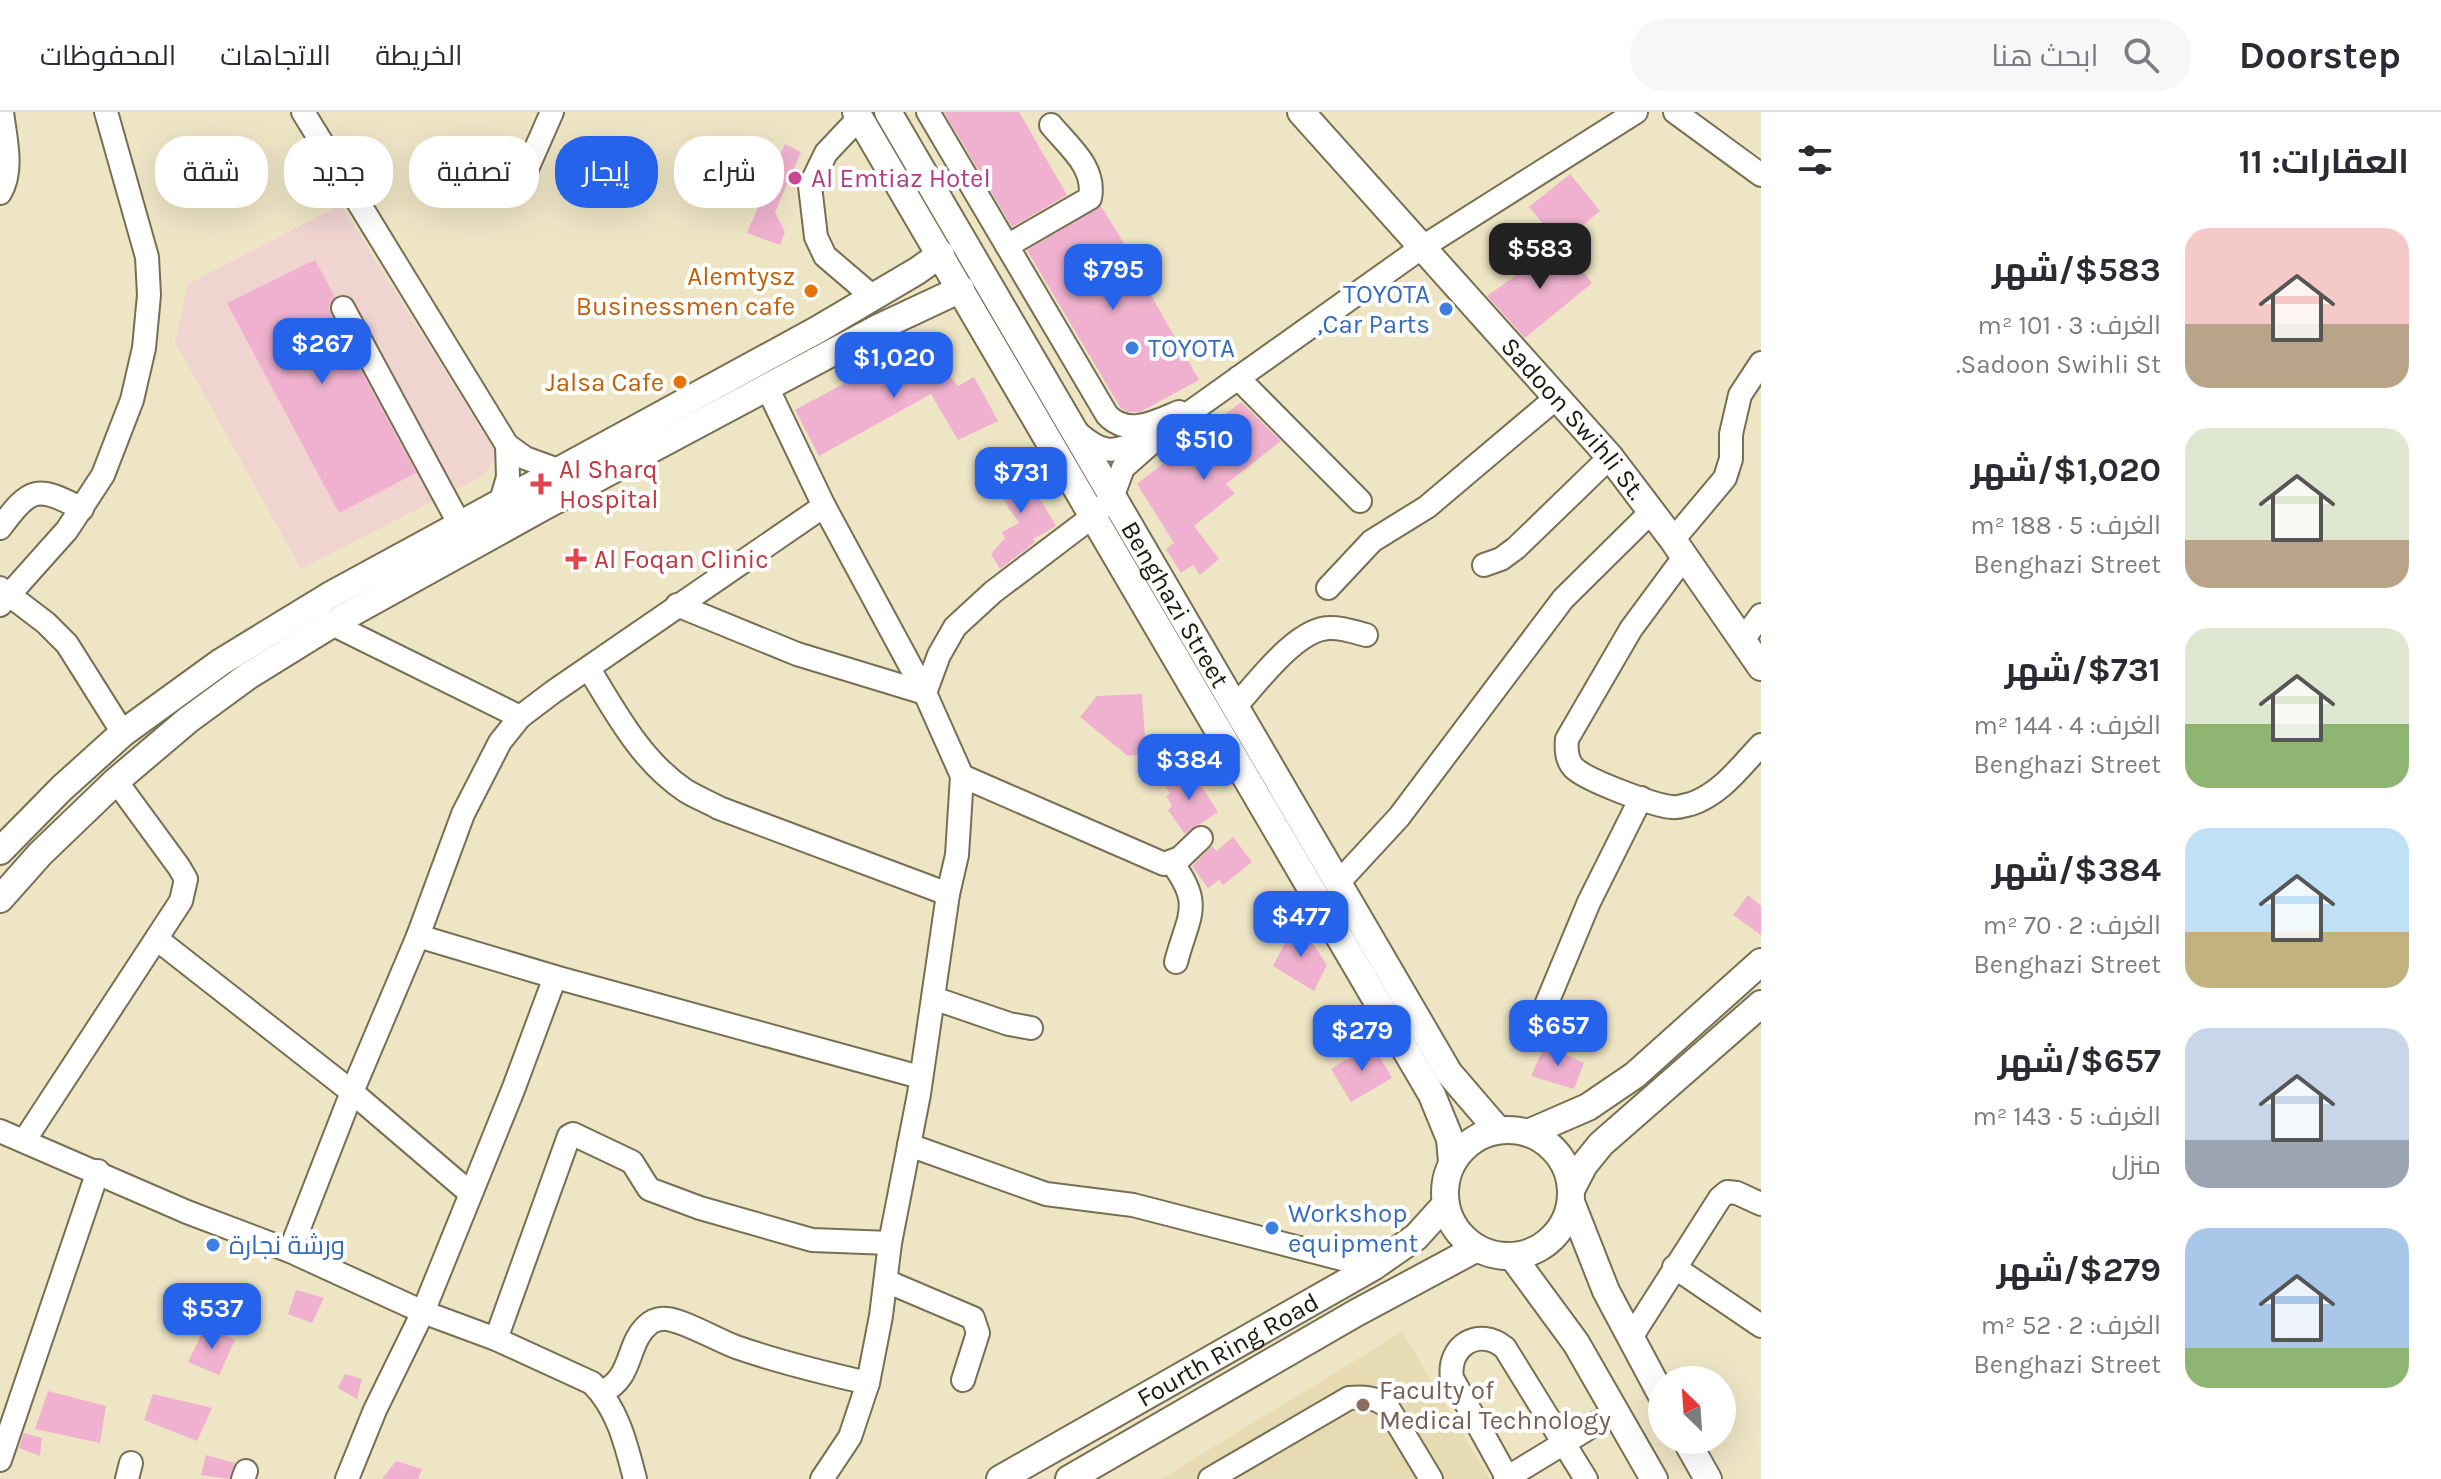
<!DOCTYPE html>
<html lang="ar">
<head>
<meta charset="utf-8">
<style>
	:root { --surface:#fff; --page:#f7f7f7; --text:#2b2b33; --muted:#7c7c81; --line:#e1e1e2; --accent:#2563eb }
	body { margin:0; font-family:Karla,Cairo,sans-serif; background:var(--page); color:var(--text); direction:rtl; height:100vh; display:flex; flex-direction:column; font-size:30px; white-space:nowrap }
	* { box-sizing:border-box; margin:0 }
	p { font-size:26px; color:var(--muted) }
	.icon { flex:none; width:44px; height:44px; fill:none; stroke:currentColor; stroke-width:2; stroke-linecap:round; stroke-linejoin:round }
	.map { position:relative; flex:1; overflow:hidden; direction:ltr }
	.details { display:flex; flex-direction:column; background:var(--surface); width:680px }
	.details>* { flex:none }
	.guide { position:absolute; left:24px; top:24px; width:760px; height:72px; direction:rtl; display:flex; gap:16px }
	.needle { width:52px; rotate:335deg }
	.controls { position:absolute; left:1648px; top:1254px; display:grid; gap:16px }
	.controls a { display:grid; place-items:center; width:88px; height:88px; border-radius:50%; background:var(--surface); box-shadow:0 8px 32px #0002; font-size:40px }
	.price { position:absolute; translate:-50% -68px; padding:0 18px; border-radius:16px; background:var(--accent); color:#fff; font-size:26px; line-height:52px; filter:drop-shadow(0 2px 4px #0008) }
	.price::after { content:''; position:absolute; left:50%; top:48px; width:24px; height:18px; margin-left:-12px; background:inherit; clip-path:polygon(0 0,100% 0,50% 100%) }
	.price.selected { background:#222; color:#fff }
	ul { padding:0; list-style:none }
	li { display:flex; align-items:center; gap:24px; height:200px; padding:0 32px }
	li span { display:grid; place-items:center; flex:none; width:224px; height:160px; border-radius:24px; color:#555 }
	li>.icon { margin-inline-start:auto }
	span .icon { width:96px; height:96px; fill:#fffc; stroke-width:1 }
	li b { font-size:34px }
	h2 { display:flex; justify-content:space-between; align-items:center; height:96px; padding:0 32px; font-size:34px }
	.tag { padding:0 28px; border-radius:32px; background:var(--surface); box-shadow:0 8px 32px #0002; font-size:28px; line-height:72px }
	.tag.selected { background:var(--accent); color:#fff }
	header { display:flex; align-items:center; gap:48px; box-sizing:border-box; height:112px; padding:0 40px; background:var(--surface); border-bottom:2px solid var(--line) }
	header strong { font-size:38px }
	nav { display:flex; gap:44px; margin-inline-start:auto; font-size:28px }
	.search { width:560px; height:72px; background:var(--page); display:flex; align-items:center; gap:20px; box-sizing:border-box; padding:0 28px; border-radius:32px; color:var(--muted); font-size:30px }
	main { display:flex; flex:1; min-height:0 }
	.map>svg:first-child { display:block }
	.built { fill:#e6dbb3 }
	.industrial { fill:#efd4d0 }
	.building { fill:#efb1cf }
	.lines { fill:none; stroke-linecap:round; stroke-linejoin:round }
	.minor-casing { stroke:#776f52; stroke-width:26 }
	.major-casing { stroke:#776f52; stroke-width:30 }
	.minor { stroke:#fff; stroke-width:22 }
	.major { stroke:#fff; stroke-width:26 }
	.hotel-dot { fill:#d1479c; stroke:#fff; stroke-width:3 }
	.food-dot { fill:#e8710a; stroke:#fff; stroke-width:3 }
	.shop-dot { fill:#3f7fe0; stroke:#fff; stroke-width:3 }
	.health-dot { fill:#e0444e; stroke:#fff; stroke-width:3 }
	.education-dot { fill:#8d6e63; stroke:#fff; stroke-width:3 }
	.labels { text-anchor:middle; stroke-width:8; stroke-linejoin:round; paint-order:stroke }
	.hotel-label { font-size:26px; fill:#b23c85; stroke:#fff; text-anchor:start }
	.food-label { font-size:26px; fill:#c56008; stroke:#fff; text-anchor:end }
	.shop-label { font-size:26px; fill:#366cbe; stroke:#fff; text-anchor:start }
	.street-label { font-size:26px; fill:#1d1a0e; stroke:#fff }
	.health-label { font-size:26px; fill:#be3a42; stroke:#fff; text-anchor:start }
	.education-label { font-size:26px; fill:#785e54; stroke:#fff; text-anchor:start }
</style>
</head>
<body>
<header>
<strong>Doorstep</strong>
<div class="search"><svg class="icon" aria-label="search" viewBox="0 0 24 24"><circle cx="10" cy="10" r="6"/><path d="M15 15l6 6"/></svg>ابحث هنا</div>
<nav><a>الخريطة</a><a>الاتجاهات</a><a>المحفوظات</a></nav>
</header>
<main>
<section class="details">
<h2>العقارات: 11<svg class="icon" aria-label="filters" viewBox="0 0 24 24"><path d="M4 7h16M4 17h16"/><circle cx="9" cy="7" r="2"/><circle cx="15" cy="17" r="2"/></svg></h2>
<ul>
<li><span style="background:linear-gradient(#f6c9c9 60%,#b9a48a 0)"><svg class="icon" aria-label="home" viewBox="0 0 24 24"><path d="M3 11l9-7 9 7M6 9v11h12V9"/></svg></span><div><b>$583/شهر</b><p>الغرف: 3 · 101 m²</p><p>Sadoon Swihli St.</p></div></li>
<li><span style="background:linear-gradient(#dfe7d0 70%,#b9a48a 0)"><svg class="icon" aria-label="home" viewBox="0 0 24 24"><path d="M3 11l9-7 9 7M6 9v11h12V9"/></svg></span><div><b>$1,020/شهر</b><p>الغرف: 5 · 188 m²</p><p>Benghazi Street</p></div></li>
<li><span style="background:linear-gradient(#dfe7d0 60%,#8fb573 0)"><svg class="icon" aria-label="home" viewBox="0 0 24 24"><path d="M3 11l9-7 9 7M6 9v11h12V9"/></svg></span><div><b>$731/شهر</b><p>الغرف: 4 · 144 m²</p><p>Benghazi Street</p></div></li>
<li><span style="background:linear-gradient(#bfe0f5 65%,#c2b280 0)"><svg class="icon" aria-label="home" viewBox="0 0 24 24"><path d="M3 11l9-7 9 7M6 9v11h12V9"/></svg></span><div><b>$384/شهر</b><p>الغرف: 2 · 70 m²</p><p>Benghazi Street</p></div></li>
<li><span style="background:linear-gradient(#c9d6e8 70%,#9aa5b1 0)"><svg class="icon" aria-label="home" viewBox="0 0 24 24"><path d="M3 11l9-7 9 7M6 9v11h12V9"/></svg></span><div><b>$657/شهر</b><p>الغرف: 5 · 143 m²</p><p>منزل</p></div></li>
<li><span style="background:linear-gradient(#a9c7e8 75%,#8fb573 0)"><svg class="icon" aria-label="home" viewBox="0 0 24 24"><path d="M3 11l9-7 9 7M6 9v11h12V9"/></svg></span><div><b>$279/شهر</b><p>الغرف: 2 · 52 m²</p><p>Benghazi Street</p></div></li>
</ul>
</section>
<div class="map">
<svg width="1761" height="1367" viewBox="0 0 1761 1367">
	<rect width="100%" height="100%" fill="#eee5c5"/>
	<path class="built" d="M 1402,1220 L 1490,1367 L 1161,1367 Z"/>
	<path class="industrial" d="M 341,93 L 498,344 L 482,364 L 301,457 L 175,230 L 188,172 Z"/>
	<g class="building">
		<path d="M 944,0 L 1019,0 L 1067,83 L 1012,115 Z"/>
		<path d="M 785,32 L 801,40 L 775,100 L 785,120 L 780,133 L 747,121 Z"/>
		<path d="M 1570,62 L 1600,99 L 1560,132 L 1529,95 Z"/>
		<path d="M 1101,94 L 1142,160 L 1139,162 L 1199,268 L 1140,300 L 1127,300 L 1120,295 L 1027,138 Z"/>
		<path d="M 1560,132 L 1592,171 L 1525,226 L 1487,184 Z"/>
		<path d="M 315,148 L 335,185 L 329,195 L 331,203 L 416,361 L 339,401 L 227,191 Z"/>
		<path d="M 921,230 L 958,274 L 974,265 L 998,309 L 958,328 L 931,282 L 819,344 L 795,298 Z"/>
		<path d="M 1241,290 L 1281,329 L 1226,372 L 1235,381 L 1194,414 L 1219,447 L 1200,463 L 1193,453 L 1181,461 L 1166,437 L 1174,431 L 1137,372 Z"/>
		<path d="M 1011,339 L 1056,414 L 1033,427 L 1035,430 L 1000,457 L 991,442 L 1005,426 L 1002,420 L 1019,411 L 1000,383 Z"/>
		<path d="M 1142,582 L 1146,641 L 1128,644 L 1080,605 L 1097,584 Z"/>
		<path d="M 1191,658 L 1218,700 L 1185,722 L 1168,698 L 1172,694 L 1166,684 L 1170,682 L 1166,674 Z"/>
		<path d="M 1233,725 L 1252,750 L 1223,773 L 1219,768 L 1208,776 L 1192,754 L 1212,734 L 1216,739 Z"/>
		<path d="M 1748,783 L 1761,794 L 1761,823 L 1733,803 Z"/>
		<path d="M 1297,808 L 1327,853 L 1314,879 L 1273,854 Z"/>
		<path d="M 1372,932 L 1392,966 L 1351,990 L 1331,957 Z"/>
		<path d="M 1545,933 L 1584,951 L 1574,977 L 1531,964 Z"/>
		<path d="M 296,1178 L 324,1186 L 312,1211 L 288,1202 Z"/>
		<path d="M 206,1213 L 235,1228 L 219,1263 L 188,1250 Z"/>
		<path d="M 345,1262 L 362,1267 L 357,1287 L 338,1276 Z"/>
		<path d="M 48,1279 L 106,1294 L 100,1331 L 35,1317 Z"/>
		<path d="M 153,1282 L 212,1296 L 197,1329 L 144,1308 Z"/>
		<path d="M 24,1321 L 42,1326 L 40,1344 L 19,1336 Z"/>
		<path d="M 206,1343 L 235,1351 L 229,1367 L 201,1363 Z"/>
		<path d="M 396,1349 L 422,1357 L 418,1367 L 382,1367 Z"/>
	</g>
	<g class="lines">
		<g class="minor-casing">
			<g id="minor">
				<path d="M 303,0 L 507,333 L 525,346 L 558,358"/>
				<path d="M 928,0 L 1107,303 C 1128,325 1155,310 1179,300"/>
				<path d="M 1675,0 L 1761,63"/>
				<path d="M 859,6 L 826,41 L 810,74 L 816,125 L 825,144 L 873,185"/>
				<path d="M 526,59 L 552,0"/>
				<path d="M 0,81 C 14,59 5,25 2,0"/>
				<path d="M 1007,134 L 1090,86 C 1096,55 1069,35 1051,13"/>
				<path d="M 343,196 L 460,413"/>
				<path d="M 1238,266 L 1360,389"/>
				<path d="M 767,275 L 824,394 L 925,581 L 962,664 L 957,743 L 948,782 L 919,982 L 890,1131 L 881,1204 L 868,1271 L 850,1325 L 822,1367"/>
				<path d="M 1076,319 C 1102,343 1114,342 1145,327"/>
				<path d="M 501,389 L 508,365 L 507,333"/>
				<path d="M 0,416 C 31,375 36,373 82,397"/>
				<path d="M 1673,428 L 1725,366 L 1731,347 L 1731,322 L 1740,283 L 1761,251"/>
				<path d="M 1685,444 L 1631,517 L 1567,627 C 1566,637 1567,649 1574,656 C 1586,668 1655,694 1672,695 C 1678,696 1685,693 1691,692 C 1721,682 1740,655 1761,633"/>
				<path d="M 1484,453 L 1501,447 L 1516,436 L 1610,345"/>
				<path d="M 0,476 L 46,511 L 67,532 L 123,621"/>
				<path d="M 1328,476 L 1372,429 L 1427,395 L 1556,286"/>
				<path d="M 0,493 L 67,418 L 103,363 L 132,288 L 144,236 L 149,183 L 147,145 L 106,0"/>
				<path d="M 677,493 L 797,542 L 925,581 L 939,543 L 955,515 L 993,480 L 1092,405 L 1112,386 L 1123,356 L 1168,316 L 1421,136 L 1636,0"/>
				<path d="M 332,512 L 520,605"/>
				<path d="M 1743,528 L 1761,503"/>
				<path d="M 589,557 C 616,601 641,649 686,679 C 696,685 708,690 719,696 L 948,782"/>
				<path d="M 1236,594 C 1257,571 1296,517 1329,516 C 1342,515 1354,520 1366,523"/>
				<path d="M 962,664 L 1164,752 L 1180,746 L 1201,726"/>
				<path d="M 1172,751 C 1204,793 1188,804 1176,850"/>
				<path d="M 1338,771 L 1399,705 L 1563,487 L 1652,399"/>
				<path d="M 418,824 L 555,865 L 920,965"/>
				<path d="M 158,828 L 352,980 L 470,1081"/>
				<path d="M 933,886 L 1009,912 L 1031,916"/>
				<path d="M 1544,898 L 1589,790 L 1641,686"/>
				<path d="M 0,1019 L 187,1100 L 290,1139 L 423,1200 L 496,1227 L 592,1271 C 618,1297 626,1332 635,1367"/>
				<path d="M 24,1029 L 181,789 L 186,767 L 179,755 L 116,669"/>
				<path d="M 909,1033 L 1046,1082 L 1133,1093 L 1373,1155"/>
				<path d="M 290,1139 L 352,980 L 418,824 L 463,702 L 500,630 L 520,605 L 553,580 L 824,394"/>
				<path d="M 1674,1155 L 1761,1214"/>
				<path d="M 886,1169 L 973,1206 L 978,1221 L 963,1268"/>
				<path d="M 496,1227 L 569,1024 L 573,1022 L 632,1050 L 649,1077 L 700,1096 L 812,1128 L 890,1131"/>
				<path d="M 1630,1227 L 1720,1086 L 1727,1080 L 1737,1081 L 1761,1092"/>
				<path d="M 602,1280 C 635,1265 625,1230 650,1211 C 654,1208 662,1206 667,1207 C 685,1209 717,1228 736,1235 C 779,1250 824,1261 868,1271"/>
				<path d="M 0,1348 L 98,1059"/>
				<path d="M 127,1367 L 131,1351"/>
				<path d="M 243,1367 L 246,1359"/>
				<path d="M 347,1367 L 375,1298 L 423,1200 L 513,978 L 555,865"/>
				<path d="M 1210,1367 L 1349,1286 C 1364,1285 1375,1285 1387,1294 L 1431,1367"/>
				<path d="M 1505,1367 L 1615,1300"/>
				<path d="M 1508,1367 L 1452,1266 C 1447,1234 1479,1214 1505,1236 L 1586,1367"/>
			</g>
		</g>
		<g class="major-casing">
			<g id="major">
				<path d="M 856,0 L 1432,983 L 1450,1027 L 1452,1050"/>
				<path id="s1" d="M 888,0 L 1449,961 L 1498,1018"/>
				<path id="s2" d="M 1301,0 L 1610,345 L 1673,428 L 1761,555"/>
				<path d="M 0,739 L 62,676 L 123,621 L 221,550 L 329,484 L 817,218 L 917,159 L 941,142"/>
				<path d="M 0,787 L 40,742 L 116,669 L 188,608 L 248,564 L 332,512 L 545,394 L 880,215 L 961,177"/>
				<circle cx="1508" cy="1081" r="63"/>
				<path d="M 1528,1021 L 1588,995 L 1635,963 L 1761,850"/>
				<path d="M 1571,1078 L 1584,1053 L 1601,1032 L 1761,892"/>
				<path d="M 1571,1090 L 1606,1179 L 1662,1284"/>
				<path d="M 1512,1144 L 1576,1231 L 1654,1367"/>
				<path d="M 1686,1328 L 1708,1367"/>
				<path id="s3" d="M 1000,1367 L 1373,1155 L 1416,1125 L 1445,1093"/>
				<path d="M 1069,1367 L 1356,1201 L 1477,1136"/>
			</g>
		</g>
		<use href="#minor" class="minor"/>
		<use href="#major" class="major"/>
	</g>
	<circle class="hotel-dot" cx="795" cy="66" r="8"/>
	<g class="food-dot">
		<circle cx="811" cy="179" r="8"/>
		<circle cx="680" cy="270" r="8"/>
	</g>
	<g class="shop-dot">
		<circle cx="1446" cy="197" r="8"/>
		<circle cx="1132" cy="236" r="8"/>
		<circle cx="1272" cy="1116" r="8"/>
		<circle cx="213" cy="1133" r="8"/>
	</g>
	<g class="health-dot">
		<path d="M537 360h8v8h8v8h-8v8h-8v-8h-8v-8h8z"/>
		<path d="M572 435h8v8h8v8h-8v8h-8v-8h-8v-8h8z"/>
	</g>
	<circle class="education-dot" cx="1363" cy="1293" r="8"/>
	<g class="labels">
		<g class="hotel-label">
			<text x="811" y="75">Al Emtiaz Hotel</text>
		</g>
		<g class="food-label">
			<text x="795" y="173">Alemtysz<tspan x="795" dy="30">Businessmen cafe</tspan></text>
			<text x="664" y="279">Jalsa Cafe</text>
		</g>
		<g class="shop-label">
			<text x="1430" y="191" text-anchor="end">TOYOTA<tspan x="1430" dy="30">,Car Parts</tspan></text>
			<text x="1148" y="245">TOYOTA</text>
			<text x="1288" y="1110">Workshop<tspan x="1288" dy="30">equipment</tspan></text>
			<text x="229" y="1142">ورشة نجارة</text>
		</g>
		<g class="street-label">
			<text dy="9" stroke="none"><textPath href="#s2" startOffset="410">Sadoon Swihli St.</textPath></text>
			<text dy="9" stroke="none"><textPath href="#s1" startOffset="570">Benghazi Street</textPath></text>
			<text dy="9" stroke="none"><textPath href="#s3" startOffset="262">Fourth Ring Road</textPath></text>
		</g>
		<g class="health-label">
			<text x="559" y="366">Al Sharq<tspan x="559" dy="30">Hospital</tspan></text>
			<text x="594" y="456">Al Foqan Clinic</text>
		</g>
		<g class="education-label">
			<text x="1379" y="1287">Faculty of<tspan x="1379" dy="30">Medical Technology</tspan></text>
		</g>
	</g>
</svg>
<div class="controls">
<a><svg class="needle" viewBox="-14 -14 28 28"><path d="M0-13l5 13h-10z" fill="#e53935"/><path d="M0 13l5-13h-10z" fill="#7c7c81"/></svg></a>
</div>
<b class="price selected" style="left:1540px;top:179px">$583</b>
<b class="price" style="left:1113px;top:200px">$795</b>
<b class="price" style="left:322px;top:274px">$267</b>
<b class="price" style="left:894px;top:288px">$1,020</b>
<b class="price" style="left:1204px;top:370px">$510</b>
<b class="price" style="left:1021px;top:403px">$731</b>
<b class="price" style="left:1189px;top:690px">$384</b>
<b class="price" style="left:1301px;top:847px">$477</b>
<b class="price" style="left:1558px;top:956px">$657</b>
<b class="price" style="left:1362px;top:961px">$279</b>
<b class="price" style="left:212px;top:1239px">$537</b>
<div class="guide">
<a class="tag">شراء</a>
<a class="tag selected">إيجار</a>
<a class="tag">تصفية</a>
<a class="tag">جديد</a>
<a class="tag">شقة</a>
</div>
</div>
</main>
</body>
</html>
